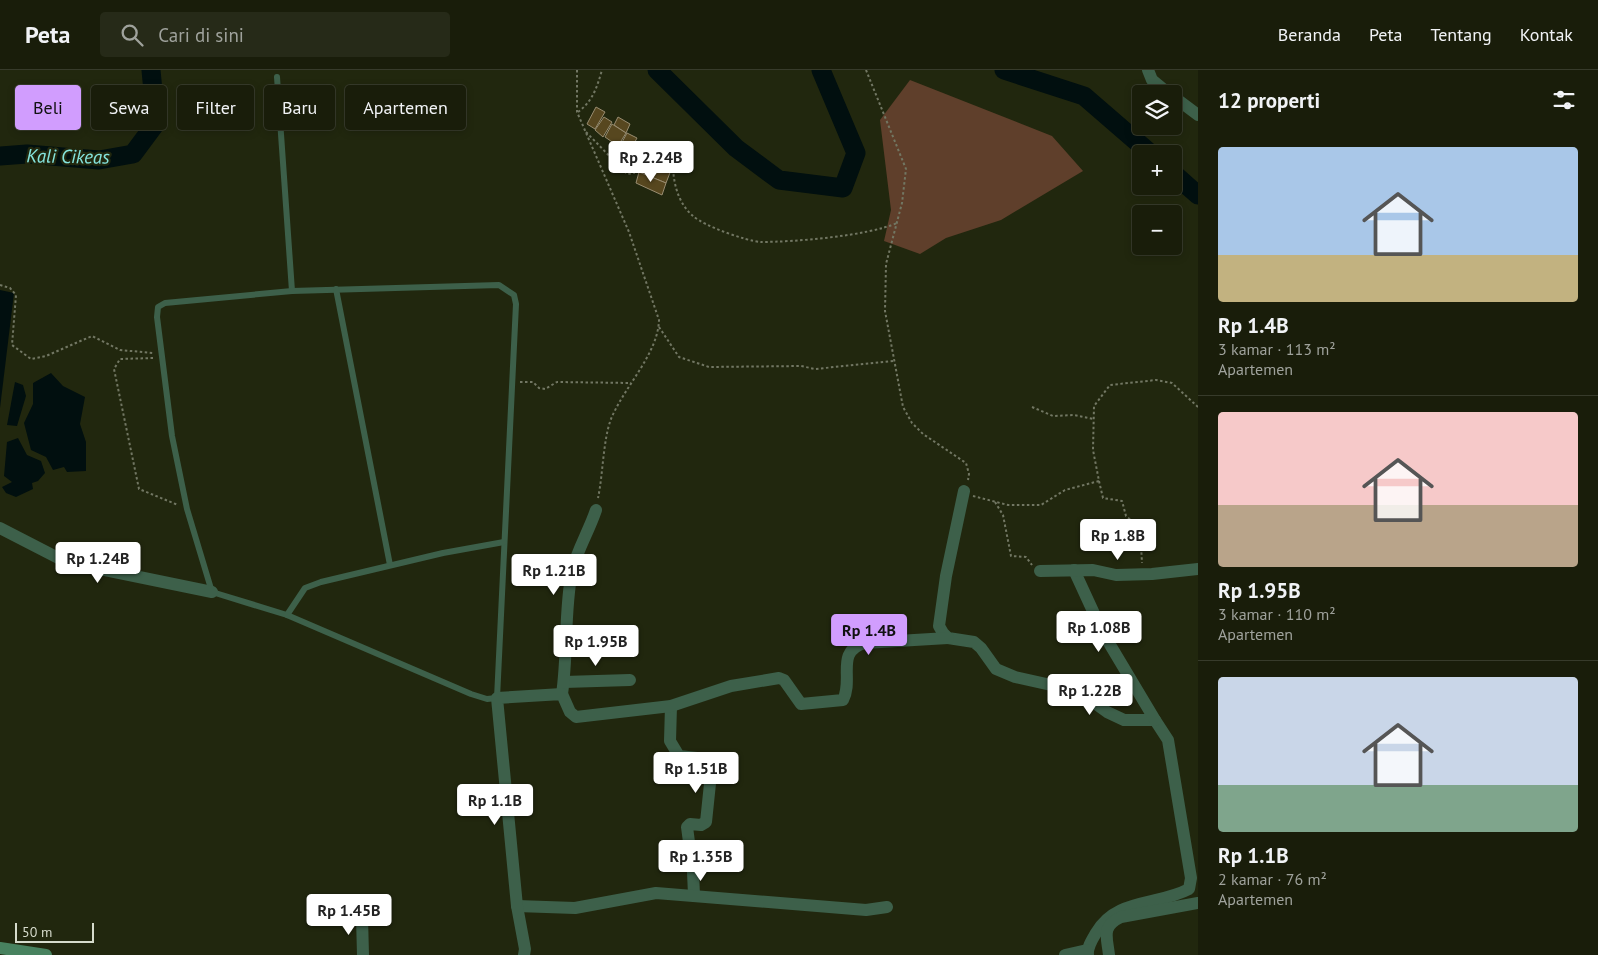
<!DOCTYPE html>
<html lang="id">
<head>
<meta charset="utf-8">
<style>
	:root { --surface:#191d0a; --page:#262a18; --text:#f1f3f6; --muted:#9fa29c; --line:#373b2b; --accent:#d19dfe }
	body { margin:0; font-family:"PT Sans",sans-serif; background:var(--page); color:var(--text); height:100vh; display:flex; flex-direction:column; font-size:19px; white-space:nowrap }
	* { box-sizing:border-box; margin:0 }
	p { font-size:16px; color:var(--muted) }
	.icon { flex:none; width:28px; height:28px; fill:none; stroke:currentColor; stroke-width:2; stroke-linecap:round; stroke-linejoin:round }
	.map { position:relative; flex:1; overflow:hidden }
	.sheet { display:flex; flex-direction:column; background:var(--surface); width:400px }
	.sheet>* { flex:none }
	.guide { position:absolute; left:15px; top:15px; width:475px; height:45px; display:flex; gap:10px }
	.fabs { position:absolute; left:1132px; top:15px; display:grid; gap:10px }
	.fabs a { display:grid; place-items:center; width:50px; height:50px; border-radius:5px; background:var(--surface); box-shadow:0 2px 8px #0003,0 0 0 1px var(--line); font-size:25px }
	.scale { position:absolute; left:15px; bottom:12px; width:79px; box-sizing:border-box; padding-left:5px; border:2px solid #d6dbcc; border-top:0; font-size:14px; line-height:18px; white-space:nowrap; color:#d6dbcc; -webkit-text-stroke:4px #21270e; paint-order:stroke }
	.price { position:absolute; translate:-50% -42px; padding:0 11px; border-radius:5px; background:#fff; color:#222; font-size:16px; line-height:32px; filter:drop-shadow(0 1px 2px #0008) }
	.price::after { content:''; position:absolute; left:50%; top:30px; width:15px; height:11px; margin-left:-8px; background:inherit; clip-path:polygon(0 0,100% 0,50% 100%) }
	.price.on { background:var(--accent); color:#111 }
	ul { padding:0; list-style:none }
	li { display:grid; align-content:center; gap:10px; height:265px; padding:0 20px }
	li+li { border-top:1px solid var(--line) }
	li span { display:grid; place-items:center; height:155px; border-radius:5px; color:#555 }
	li>.icon { margin-inline-start:auto }
	span .icon { width:90px; height:90px; fill:#fffc; stroke-width:1 }
	li b { font-size:21px }
	h2 { display:flex; justify-content:space-between; align-items:center; height:60px; padding:0 20px; font-size:21px }
	.tag { padding:0 18px; border-radius:5px; background:var(--surface); box-shadow:0 2px 8px #0003,0 0 0 1px var(--line); font-size:18px; line-height:45px }
	.tag.on { background:var(--accent); color:#111 }
	header { display:flex; align-items:center; gap:30px; box-sizing:border-box; height:70px; padding:0 25px; background:var(--surface); border-bottom:1px solid var(--line) }
	header strong { font-size:24px }
	nav { display:flex; gap:28px; margin-inline-start:auto; font-size:18px }
	.search { width:350px; height:45px; background:var(--page); display:flex; align-items:center; gap:12px; box-sizing:border-box; padding:0 18px; border-radius:5px; color:var(--muted); font-size:19px }
	main { display:flex; flex:1; min-height:0 }
	.map>svg:first-child { display:block }
	.green { fill:#5f3f2b }
	.water { fill:#010f0f }
	.lines { fill:none; stroke-linecap:round; stroke-linejoin:round }
	.river { stroke:#010f0f; stroke-width:19 }
	.building { fill:#57471f; stroke:#988c70 }
	.path { stroke:#727763; stroke-width:2; stroke-dasharray:2.5 2.5; stroke-linecap:butt }
	.lane { stroke:#3d604a; stroke-width:6 }
	.street { stroke:#3d604a; stroke-width:12 }
	.secondary { stroke:#48825f; stroke-width:12 }
	.labels { text-anchor:middle; stroke-width:4.5; stroke-linejoin:round; paint-order:stroke }
	.water-label { font-size:19px; font-style:italic; fill:#85e4de; stroke:#21270e }
</style>
</head>
<body>
<header>
<strong>Peta</strong>
<div class="search"><svg class="icon" aria-label="search" viewBox="0 0 24 24"><circle cx="10" cy="10" r="6"/><path d="M15 15l6 6"/></svg>Cari di sini</div>
<nav><a>Beranda</a><a>Peta</a><a>Tentang</a><a>Kontak</a></nav>
</header>
<main>
<div class="map">
<svg width="1198" height="885" viewBox="0 0 1198 885">
	<rect width="100%" height="100%" fill="#21270e"/>
	<path class="green" d="M 910,10 L 1052,66 L 1083,101 L 1001,150 L 946,168 L 920,184 L 884,171 L 891,140 L 880,50 Z"/>
	<g class="water">
		<path d="M 0,220 L 14,223 L 0,338 Z"/>
		<path d="M 51,303 L 63,316 L 85,327 L 80,354 L 86,372 L 86,401 L 67,402 L 64,397 L 53,400 L 46,387 L 31,380 L 24,353 L 33,334 L 33,313 Z"/>
		<path d="M 15,312 L 23,315 L 26,326 L 17,356 L 7,355 Z"/>
		<path d="M 18,368 L 27,385 L 41,391 L 45,403 L 38,411 L 32,413 L 33,419 L 16,427 L 6,423 L 2,417 L 12,412 L 4,406 L 7,372 Z"/>
	</g>
	<g class="lines">
		<g class="river">
			<path d="M 657,0 L 736,78 L 779,110 L 843,118 L 856,83 L 821,0"/>
			<path d="M 1004,0 L 1084,26 L 1151,84"/>
			<path d="M 0,86 L 27,84 L 99,90 L 133,84 L 156,53 L 151,0"/>
			<path d="M 1174,104 L 1198,125"/>
		</g>
	</g>
	<g class="building">
		<path d="M 596,37 L 605,42 L 595,59 L 587,54 Z"/>
		<path d="M 604,47 L 612,52 L 603,67 L 595,60 Z"/>
		<path d="M 618,47 L 630,54 L 626,63 L 614,55 Z"/>
		<path d="M 612,54 L 626,63 L 618,76 L 605,67 Z"/>
		<path d="M 627,63 L 637,68 L 630,81 L 620,76 Z"/>
		<path d="M 615,75 L 639,88 L 632,100 L 610,86 Z"/>
		<path d="M 644,88 L 671,100 L 666,113 L 639,102 Z"/>
		<path d="M 639,102 L 666,113 L 662,125 L 636,113 Z"/>
	</g>
	<g class="lines">
		<g class="path">
			<path d="M 577,0 L 577,42 L 629,162 L 659,250 C 658,284 624,317 611,349 C 603,370 603,405 598,428"/>
			<path d="M 866,0 L 906,99 L 902,133 L 886,194 L 885,241 L 903,337 L 912,353 L 923,364 L 966,393 L 969,404 L 968,410"/>
			<path d="M 578,42 C 593,31 597,17 602,0"/>
			<path d="M 586,62 L 627,104 L 634,103 L 643,85 L 658,89 L 673,98 C 674,116 679,134 693,146 C 704,156 746,171 761,172 C 793,172 868,166 897,153"/>
			<path d="M 0,215 L 10,218 L 16,225 L 12,275 L 31,289 L 46,286 L 92,266 L 120,280 L 153,283"/>
			<path d="M 659,257 L 679,287 L 709,297 L 801,296 L 815,299 L 893,291"/>
			<path d="M 153,288 L 120,289 L 114,299 L 139,419 L 178,435"/>
			<path d="M 520,312 L 533,312 L 539,318 L 545,319 L 557,312 L 631,313"/>
			<path d="M 1032,337 L 1053,346 L 1074,345 L 1094,349"/>
			<path d="M 1099,411 L 1103,428 L 1122,431 L 1126,446 L 1140,458 L 1142,493"/>
			<path d="M 973,426 L 1008,435 L 1041,435 L 1065,420 L 1099,411 L 1093,380 L 1094,336 L 1110,315 L 1156,310 L 1172,313 L 1198,337"/>
			<path d="M 995,432 L 1003,445 L 1011,486 L 1026,487 L 1032,495"/>
		</g>
		<g class="lane">
			<path d="M 277,7 L 292,221"/>
			<path d="M 499,215 L 514,225 L 516,234 L 497,628 L 487,629 L 471,624 L 287,545 L 212,522 L 187,439 L 172,366 L 157,247 L 158,237 L 165,233 L 292,221 Z"/>
			<path d="M 336,219 L 390,495"/>
			<path d="M 287,545 L 305,518 L 321,512 L 443,483 L 504,472"/>
		</g>
		<g class="street">
			<path d="M 1148,0 L 1152,10 L 1169,24"/>
			<path d="M 1174,27 L 1198,45"/>
			<path d="M 964,421 L 946,506 L 939,556 L 943,563 L 948,568 L 974,572 L 981,578 L 996,599 L 1015,607 L 1078,621 L 1107,642 L 1124,650 L 1155,650 L 1168,670 L 1191,808 L 1189,819 C 1157,836 1116,828 1096,863 C 1092,870 1087,877 1088,885"/>
			<path d="M 0,458 L 66,492 L 212,522"/>
			<path d="M 1074,500 L 1103,563 L 1155,650"/>
			<path d="M 1040,501 L 1093,500 L 1116,505 L 1152,504 L 1198,499"/>
			<path d="M 564,612 L 630,610"/>
			<path d="M 562,624 C 568,583 564,542 572,501 C 577,480 589,461 596,440"/>
			<path d="M 671,636 L 670,671 L 679,686 L 697,688 L 707,693 L 711,704 L 706,752 L 701,755 L 690,754 L 687,757 L 693,802 L 694,825"/>
			<path d="M 517,836 L 575,838 L 656,823 L 866,840 L 887,837"/>
			<path d="M 362,847 L 363,885"/>
			<path d="M 524,885 L 525,879 L 517,836 L 497,628 L 562,624 L 570,642 L 576,647 L 671,636 L 731,616 L 779,608 L 784,610 L 801,634 L 843,630 C 854,609 835,582 864,573 L 948,568"/>
			<path d="M 1065,885 L 1087,880"/>
			<path d="M 1109,885 C 1107,866 1101,857 1121,847 L 1198,833"/>
		</g>
		<path class="secondary" d="M 0,878 L 46,885"/>
	</g>
	<g class="labels">
		<g class="water-label">
			<text transform="translate(68 86) rotate(1)" y="7">Kali Cikeas</text>
		</g>
	</g>
</svg>
<div class="fabs">
<a><svg class="icon" aria-label="layers" viewBox="0 0 24 24"><path d="M12 4l9 5-9 5-9-5zM3 14l9 5 9-5"/></svg></a>
<a>+</a>
<a>−</a>
</div>
<div class="scale">50 m</div>
<b class="price" style="left:651px;top:113px">Rp 2.24B</b>
<b class="price" style="left:1118px;top:491px">Rp 1.8B</b>
<b class="price" style="left:98px;top:514px">Rp 1.24B</b>
<b class="price" style="left:554px;top:526px">Rp 1.21B</b>
<b class="price" style="left:1099px;top:583px">Rp 1.08B</b>
<b class="price on" style="left:869px;top:586px">Rp 1.4B</b>
<b class="price" style="left:596px;top:597px">Rp 1.95B</b>
<b class="price" style="left:1090px;top:646px">Rp 1.22B</b>
<b class="price" style="left:696px;top:724px">Rp 1.51B</b>
<b class="price" style="left:495px;top:756px">Rp 1.1B</b>
<b class="price" style="left:701px;top:812px">Rp 1.35B</b>
<b class="price" style="left:349px;top:866px">Rp 1.45B</b>
<div class="guide">
<a class="tag on">Beli</a>
<a class="tag">Sewa</a>
<a class="tag">Filter</a>
<a class="tag">Baru</a>
<a class="tag">Apartemen</a>
</div>
</div>
<section class="sheet">
<h2>12 properti<svg class="icon" aria-label="filters" viewBox="0 0 24 24"><path d="M4 7h16M4 17h16"/><circle cx="9" cy="7" r="2"/><circle cx="15" cy="17" r="2"/></svg></h2>
<ul>
<li><span style="background:linear-gradient(#a9c7e8 70%,#c2b280 0)"><svg class="icon" aria-label="home" viewBox="0 0 24 24"><path d="M3 11l9-7 9 7M6 9v11h12V9"/></svg></span><div><b>Rp 1.4B</b><p>3 kamar · 113 m²</p><p>Apartemen</p></div></li>
<li><span style="background:linear-gradient(#f6c9c9 60%,#b9a48a 0)"><svg class="icon" aria-label="home" viewBox="0 0 24 24"><path d="M3 11l9-7 9 7M6 9v11h12V9"/></svg></span><div><b>Rp 1.95B</b><p>3 kamar · 110 m²</p><p>Apartemen</p></div></li>
<li><span style="background:linear-gradient(#c9d6e8 70%,#7fa58c 0)"><svg class="icon" aria-label="home" viewBox="0 0 24 24"><path d="M3 11l9-7 9 7M6 9v11h12V9"/></svg></span><div><b>Rp 1.1B</b><p>2 kamar · 76 m²</p><p>Apartemen</p></div></li>
</ul>
</section>
</main>
</body>
</html>
